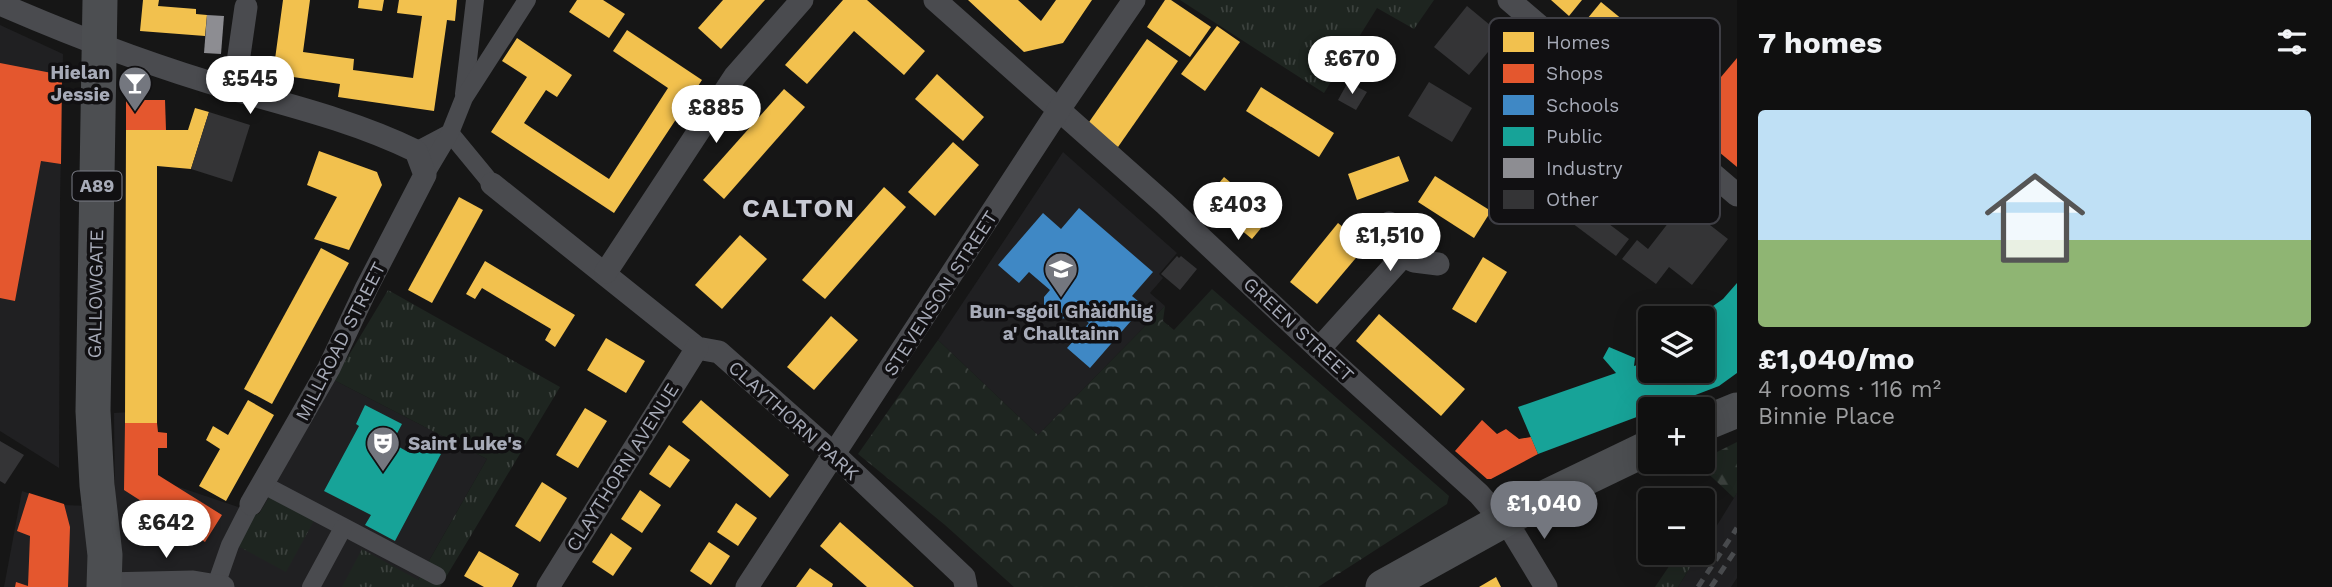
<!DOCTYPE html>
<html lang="en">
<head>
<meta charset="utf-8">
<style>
	:root { --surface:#101010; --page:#1e1e1e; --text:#f1f3f6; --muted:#9c9d9f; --line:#303030; --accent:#74777f }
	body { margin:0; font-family:"Work Sans",sans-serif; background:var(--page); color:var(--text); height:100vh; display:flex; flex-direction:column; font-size:26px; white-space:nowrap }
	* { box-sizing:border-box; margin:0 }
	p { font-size:23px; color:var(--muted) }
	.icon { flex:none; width:38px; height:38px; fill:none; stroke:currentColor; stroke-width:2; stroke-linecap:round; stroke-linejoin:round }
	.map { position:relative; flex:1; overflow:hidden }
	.side { display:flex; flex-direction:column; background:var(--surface); width:595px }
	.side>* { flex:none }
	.controls { position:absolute; left:1638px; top:306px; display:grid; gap:14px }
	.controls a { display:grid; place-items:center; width:77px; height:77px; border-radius:7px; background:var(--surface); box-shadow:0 7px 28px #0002,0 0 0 2px var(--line); font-size:35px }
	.price { position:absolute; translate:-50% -60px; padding:0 16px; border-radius:24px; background:#fff; color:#222; font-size:23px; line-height:46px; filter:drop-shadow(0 2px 4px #0008) }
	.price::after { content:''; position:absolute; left:50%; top:42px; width:21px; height:16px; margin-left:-10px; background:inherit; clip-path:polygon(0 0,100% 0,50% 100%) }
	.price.active { background:var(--accent); color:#fff }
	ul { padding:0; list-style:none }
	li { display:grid; align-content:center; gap:14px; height:371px; padding:0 21px }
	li+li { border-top:2px solid var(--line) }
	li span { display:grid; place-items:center; height:217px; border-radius:7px; color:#555 }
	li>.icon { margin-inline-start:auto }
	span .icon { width:126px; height:126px; fill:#fffc; stroke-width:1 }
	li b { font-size:30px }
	h2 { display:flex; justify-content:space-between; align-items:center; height:84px; padding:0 21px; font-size:30px }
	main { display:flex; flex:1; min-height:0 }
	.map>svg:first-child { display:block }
	.built { fill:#202022 }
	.grass { fill:url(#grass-tufts) }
	.forest { fill:url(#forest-firs) }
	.park { fill:url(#park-crowns) }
	.homes { fill:#f2c14e }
	.shops { fill:#e4572e }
	.schools { fill:#3f88c5 }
	.public { fill:#17a398 }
	.industry { fill:#8d8d92 }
	.building { fill:#343436 }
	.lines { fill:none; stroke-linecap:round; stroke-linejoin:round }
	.pedestrian { stroke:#4a4b4f; stroke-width:18 }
	.minor { stroke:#4a4b4f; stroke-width:23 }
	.primary { stroke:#4c4e51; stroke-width:35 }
	.rail { stroke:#4a4c4f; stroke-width:5; stroke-dasharray:9 7; stroke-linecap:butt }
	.labels { text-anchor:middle; stroke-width:7; stroke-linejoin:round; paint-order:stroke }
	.shield { fill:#111012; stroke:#7a7c86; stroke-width:2 }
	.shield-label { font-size:18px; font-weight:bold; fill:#a7abb8 }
	.poi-label { font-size:19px; font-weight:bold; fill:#a7abb8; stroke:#111012; text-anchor:end }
	.street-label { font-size:19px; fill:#a7abb8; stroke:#111012 }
	.district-label { font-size:26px; font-weight:bold; letter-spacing:2px; fill:#c8cad4; stroke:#111012 }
	.key { fill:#111012; stroke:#3e3e44; stroke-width:2 }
	.key-label { font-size:19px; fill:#a7abb8 }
</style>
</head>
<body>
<main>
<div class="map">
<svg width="1737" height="587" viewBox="0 0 1737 587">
	<defs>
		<pattern id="grass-tufts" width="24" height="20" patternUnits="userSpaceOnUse" patternTransform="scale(1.75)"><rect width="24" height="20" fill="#1e2520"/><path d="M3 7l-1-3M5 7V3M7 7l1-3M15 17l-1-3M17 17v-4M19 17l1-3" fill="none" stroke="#3c423e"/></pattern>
		<pattern id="forest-firs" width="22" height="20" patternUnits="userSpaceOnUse" patternTransform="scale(1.75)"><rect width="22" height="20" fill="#1e2520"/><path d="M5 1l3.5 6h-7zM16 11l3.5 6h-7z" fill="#3c423e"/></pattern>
		<pattern id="park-crowns" width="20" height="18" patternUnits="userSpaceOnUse" patternTransform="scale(1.75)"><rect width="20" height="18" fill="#1e2520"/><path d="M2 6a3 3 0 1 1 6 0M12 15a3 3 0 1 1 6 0" fill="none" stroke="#3c423e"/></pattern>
	</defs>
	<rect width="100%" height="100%" fill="#161616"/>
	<g class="built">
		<path d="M 0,25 L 63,54 L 60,201 L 59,468 L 0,431 Z"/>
		<path d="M 1063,152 L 1177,253 L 1159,274 L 1163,278 L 1150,293 L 1165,306 L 1038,435 L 938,340 Z"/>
		<path d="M 334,380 L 487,459 L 414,587 L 4,587 L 22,491 L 63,505 L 115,507 L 114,413 L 145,411 L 146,476 L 259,514 Z"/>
		<path d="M 1737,493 L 1737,578 L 1731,587 L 1678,587 L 1699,553 L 1703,553 L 1703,548 Z"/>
	</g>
	<g class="grass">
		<path d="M 1180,0 L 1434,0 L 1414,29 L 1377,8 L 1324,93 Z"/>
		<path d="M 388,290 L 560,387 L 440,587 L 342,587 L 362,549 L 418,580 L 487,459 L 334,380 Z"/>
		<path d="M 270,496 L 316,517 L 286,572 L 238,546 L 254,513 L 259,514 Z"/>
		<path d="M 1678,553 L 1699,553 L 1678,587 L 1655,587 Z"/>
	</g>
	<path class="forest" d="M 1737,442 L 1737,493 L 1734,498 L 1697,463 L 1703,462 L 1703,459 Z"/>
	<path class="park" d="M 1212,289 L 1449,496 L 1447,504 L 1318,587 L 1014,587 L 945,525 L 858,454 L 938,340 L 1038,435 L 1165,306 L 1163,321 L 1174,330 Z"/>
	<g class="homes">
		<path d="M 143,0 L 159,0 L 158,6 L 196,9 L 196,14 L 207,15 L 205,36 L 140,31 Z"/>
		<path d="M 283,0 L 310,0 L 303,52 L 354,59 L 353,70 L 413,78 L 422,16 L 397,13 L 399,0 L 457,0 L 455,21 L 447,20 L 434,111 L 338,97 L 340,84 L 273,74 Z"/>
		<path d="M 359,0 L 384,0 L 382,11 L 358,8 Z"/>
		<path d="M 577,0 L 603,0 L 625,14 L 609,38 L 569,12 Z"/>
		<path d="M 723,0 L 765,0 L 721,49 L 698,28 Z"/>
		<path d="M 843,0 L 867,0 L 925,51 L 904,75 L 854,31 L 807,84 L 785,65 Z"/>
		<path d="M 968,0 L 1018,0 L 1041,21 L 1056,0 L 1092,0 L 1063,43 L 1024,52 Z"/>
		<path d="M 1165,0 L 1171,0 L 1211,27 L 1190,57 L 1147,27 Z"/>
		<path d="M 1551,0 L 1582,0 L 1569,16 Z"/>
		<path d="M 1601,2 L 1640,34 L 1622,56 L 1583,24 Z"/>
		<path d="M 1217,26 L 1240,42 L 1205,91 L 1181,74 Z"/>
		<path d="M 627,30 L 702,80 L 614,213 L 491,132 L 527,77 L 502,61 L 517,38 L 572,75 L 557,97 L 546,90 L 524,123 L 609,179 L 668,88 L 613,51 Z"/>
		<path d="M 1147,39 L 1178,61 L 1118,147 L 1087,125 Z"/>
		<path d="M 937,74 L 984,117 L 963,141 L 915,99 Z"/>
		<path d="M 1261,87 L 1334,133 L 1319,157 L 1246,111 Z"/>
		<path d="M 784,89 L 805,107 L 724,199 L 703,180 Z"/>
		<path d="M 195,108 L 209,112 L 191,169 L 157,166 L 157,423 L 125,423 L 126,130 L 188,130 Z"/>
		<path d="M 953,142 L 979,165 L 935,216 L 908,192 Z"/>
		<path d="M 319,151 L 377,172 L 382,185 L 349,250 L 314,239 L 337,197 L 307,185 Z"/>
		<path d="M 1399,156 L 1409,181 L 1357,200 L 1348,174 Z"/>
		<path d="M 1435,176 L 1491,211 L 1474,238 L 1418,202 Z"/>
		<path d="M 1224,177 L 1271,216 L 1252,239 L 1205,200 Z"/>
		<path d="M 884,187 L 906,207 L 825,299 L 802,280 Z"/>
		<path d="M 459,197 L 483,210 L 432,303 L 408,290 Z"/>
		<path d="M 1338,223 L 1366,246 L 1317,304 L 1290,282 Z"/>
		<path d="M 740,235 L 767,259 L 722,309 L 695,285 Z"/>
		<path d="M 321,248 L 349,263 L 272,404 L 244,389 Z"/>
		<path d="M 1483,257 L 1507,272 L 1476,323 L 1452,309 Z"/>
		<path d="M 485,261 L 575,315 L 555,347 L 545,340 L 551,329 L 507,303 L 482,288 L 475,299 L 466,294 Z"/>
		<path d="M 1379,314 L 1465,389 L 1441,416 L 1356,341 Z"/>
		<path d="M 831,316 L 858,340 L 814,390 L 787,367 Z"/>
		<path d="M 606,338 L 645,361 L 626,393 L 587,370 Z"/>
		<path d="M 248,400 L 274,415 L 226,501 L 199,486 L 220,449 L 206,440 L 213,426 L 228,435 Z"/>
		<path d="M 701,400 L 789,475 L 770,498 L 682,422 Z"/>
		<path d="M 585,408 L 607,421 L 578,468 L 556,455 Z"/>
		<path d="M 669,445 L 690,460 L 670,488 L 649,474 Z"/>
		<path d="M 542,482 L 567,498 L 540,542 L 515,526 Z"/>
		<path d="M 640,490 L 661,505 L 642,533 L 621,519 Z"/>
		<path d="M 736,503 L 757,518 L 738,546 L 717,532 Z"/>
		<path d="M 840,522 L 889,565 L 914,587 L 867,587 L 820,546 Z"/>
		<path d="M 611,533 L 632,548 L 613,576 L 592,562 Z"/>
		<path d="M 709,542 L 730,556 L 711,585 L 690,571 Z"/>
		<path d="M 479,551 L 519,574 L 512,587 L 484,587 L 464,576 Z"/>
		<path d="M 810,568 L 833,584 L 832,587 L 796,587 Z"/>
		<path d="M 1496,577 L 1501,587 L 1479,587 Z"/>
	</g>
	<g class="shops">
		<path d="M 1737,58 L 1737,167 L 1683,122 Z"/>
		<path d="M 0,63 L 62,75 L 61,164 L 41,161 L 15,301 L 0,298 Z"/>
		<path d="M 126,100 L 165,100 L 166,130 L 126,130 Z"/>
		<path d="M 1482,420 L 1497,434 L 1506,429 L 1519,439 L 1531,437 L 1538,454 L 1491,479 L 1487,479 L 1455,451 Z"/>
		<path d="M 125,423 L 157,423 L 158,432 L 167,433 L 167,448 L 158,448 L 158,475 L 222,515 L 205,542 L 124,490 Z"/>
		<path d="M 29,493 L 64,504 L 70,527 L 68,587 L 15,587 L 16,582 L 28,586 L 30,536 L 17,531 Z"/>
	</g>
	<path class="schools" d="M 1079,208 L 1153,272 L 1132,296 L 1144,306 L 1090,368 L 1067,348 L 1089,323 L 1075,312 L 1069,318 L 1056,319 L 1044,310 L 1044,297 L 1050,290 L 1029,272 L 1019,283 L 998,265 L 1043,213 L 1061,229 Z"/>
	<g class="public">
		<path d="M 1737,283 L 1737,373 L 1719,386 L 1656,410 L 1650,410 L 1650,412 L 1538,454 L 1518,407 L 1616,373 L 1603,358 L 1609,347 L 1635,358 L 1634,366 L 1650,361 L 1650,371 L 1703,371 L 1703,318 L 1696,318 L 1723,299 Z"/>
		<path d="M 365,405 L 402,424 L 392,443 L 408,452 L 415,440 L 441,454 L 395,541 L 365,525 L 371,515 L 324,491 L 359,426 L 356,424 Z"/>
	</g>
	<path class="industry" d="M 207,15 L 224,16 L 221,54 L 204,53 Z"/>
	<g class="building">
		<path d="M 1467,6 L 1502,35 L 1469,75 L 1434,47 Z"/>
		<path d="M 1348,82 L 1367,92 L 1356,110 L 1338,100 Z"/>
		<path d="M 1429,82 L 1472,108 L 1452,142 L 1408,116 Z"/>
		<path d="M 209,112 L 250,125 L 232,182 L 191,169 Z"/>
		<path d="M 1635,139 L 1672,169 L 1662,181 L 1646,168 L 1605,221 L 1629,239 L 1616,256 L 1572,223 Z"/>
		<path d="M 1683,204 L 1728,239 L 1692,285 L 1669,267 L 1656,284 L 1622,259 L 1637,240 L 1648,249 Z"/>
		<path d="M 1177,256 L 1179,258 L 1181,256 L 1197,269 L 1180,290 L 1161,274 Z"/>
		<path d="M 0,441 L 24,455 L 5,484 L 0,481 Z"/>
	</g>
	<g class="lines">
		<g class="pedestrian">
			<path d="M 464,94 L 475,0"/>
			<path d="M 416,151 L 450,133 L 492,184"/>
			<path d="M 425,175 L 450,133 L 464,98 L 527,0"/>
			<path d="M 264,485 L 437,576"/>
			<path d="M 216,585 L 230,545 L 251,504"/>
			<path d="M 311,587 L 343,528"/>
		</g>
		<g class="minor">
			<path d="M 935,0 L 1165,204 L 1319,349 L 1479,494 L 1514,534 L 1546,587"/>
			<path d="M 1509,0 L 1737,195"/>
			<path d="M 0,4 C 76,37 155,67 235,90 C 296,107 359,123 416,151 L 425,175 L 367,287 L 329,368 L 251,504"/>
			<path d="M 234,90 L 246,7"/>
			<path d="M 492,184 L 697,348 L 719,352 L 834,454 L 964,577 L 966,587"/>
			<path d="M 1389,223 L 1403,256 L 1414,261 L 1438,264"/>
			<path d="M 606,272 L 735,76 L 802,0"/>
			<path d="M 1319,349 L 1403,256"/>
			<path d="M 105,584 L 193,582 L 223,587"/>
			<path d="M 548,587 L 697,348"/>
			<path d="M 747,587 L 1058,111 L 1134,0"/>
		</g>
		<g class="primary">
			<path d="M 100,0 L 93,411 L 97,485 L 105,555 L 104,587"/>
			<path d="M 1703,424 L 1737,410"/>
			<path d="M 1383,587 L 1542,499 L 1650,447"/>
		</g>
		<g class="rail">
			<path d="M 1698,587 L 1737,528"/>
			<path d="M 1711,587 L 1737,548"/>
		</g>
	</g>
	<defs>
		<g id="bar-pin" transform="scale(1.75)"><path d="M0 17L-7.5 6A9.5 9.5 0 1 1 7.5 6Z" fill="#74777f" stroke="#111012"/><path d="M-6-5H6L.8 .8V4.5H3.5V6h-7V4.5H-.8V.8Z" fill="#fff"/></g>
		<g id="school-pin" transform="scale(1.75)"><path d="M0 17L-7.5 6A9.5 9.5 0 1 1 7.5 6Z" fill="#74777f" stroke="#111012"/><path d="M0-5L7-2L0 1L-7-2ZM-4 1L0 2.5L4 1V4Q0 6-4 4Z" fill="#fff"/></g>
		<g id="theatre-pin" transform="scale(1.75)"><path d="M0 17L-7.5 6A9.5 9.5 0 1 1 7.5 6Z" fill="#74777f" stroke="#111012"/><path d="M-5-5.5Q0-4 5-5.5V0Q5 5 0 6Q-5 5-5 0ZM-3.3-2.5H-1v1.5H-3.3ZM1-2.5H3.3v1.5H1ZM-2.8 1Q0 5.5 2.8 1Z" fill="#fff"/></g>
	</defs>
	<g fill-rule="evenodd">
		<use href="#bar-pin" x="135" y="83"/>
		<use href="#school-pin" x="1061" y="269"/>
		<use href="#theatre-pin" x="383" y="443"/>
	</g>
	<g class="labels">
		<rect class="shield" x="72.5" y="171.5" width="49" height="29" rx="5"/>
		<g class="shield-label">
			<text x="97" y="192">A89</text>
		</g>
		<g class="poi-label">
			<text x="110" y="79">Hielan<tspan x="110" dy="22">Jessie</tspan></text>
			<text x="1061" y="318" text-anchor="middle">Bun-sgoil Ghàidhlig<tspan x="1061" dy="22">a' Challtainn</tspan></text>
			<text x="408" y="450" text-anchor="start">Saint Luke's</text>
		</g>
		<g class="street-label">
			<text transform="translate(940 293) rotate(-57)" y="7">STEVENSON STREET</text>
			<text transform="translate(95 294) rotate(-89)" y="7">GALLOWGATE</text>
			<text transform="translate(1299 329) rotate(43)" y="7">GREEN STREET</text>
			<text transform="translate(340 341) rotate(-63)" y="7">MILLROAD STREET</text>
			<text transform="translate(794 420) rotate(42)" y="7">CLAYTHORN PARK</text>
			<text transform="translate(622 467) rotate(-58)" y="7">CLAYTHORN AVENUE</text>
		</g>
		<g class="district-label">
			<text x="799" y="217">CALTON</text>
		</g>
	</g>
	<rect x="1489" y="18" width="231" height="206" rx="10" class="key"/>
	<rect x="1503" y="32" width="31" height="20" fill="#f2c14e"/>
	<rect x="1503" y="64" width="31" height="19" fill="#e4572e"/>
	<rect x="1503" y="95" width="31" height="20" fill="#3f88c5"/>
	<rect x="1503" y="127" width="31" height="19" fill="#17a398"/>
	<rect x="1503" y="158" width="31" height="20" fill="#8d8d92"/>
	<rect x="1503" y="190" width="31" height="19" fill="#343436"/>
	<g class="key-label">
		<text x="1546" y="49">Homes</text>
		<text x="1546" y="80">Shops</text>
		<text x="1546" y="112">Schools</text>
		<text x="1546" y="143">Public</text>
		<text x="1546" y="175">Industry</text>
		<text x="1546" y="206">Other</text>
	</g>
</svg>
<div class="controls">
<a><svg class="icon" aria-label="layers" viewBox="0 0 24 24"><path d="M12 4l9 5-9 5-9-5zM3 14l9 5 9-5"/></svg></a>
<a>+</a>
<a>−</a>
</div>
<b class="price" style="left:1352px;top:96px">£670</b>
<b class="price" style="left:250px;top:116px">£545</b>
<b class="price" style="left:716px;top:145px">£885</b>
<b class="price" style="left:1238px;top:242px">£403</b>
<b class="price" style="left:1390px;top:273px">£1,510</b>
<b class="price active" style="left:1544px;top:541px">£1,040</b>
<b class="price" style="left:166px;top:560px">£642</b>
</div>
<section class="side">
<h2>7 homes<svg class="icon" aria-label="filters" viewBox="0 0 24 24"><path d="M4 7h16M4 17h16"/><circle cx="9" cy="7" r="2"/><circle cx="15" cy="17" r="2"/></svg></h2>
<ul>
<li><span style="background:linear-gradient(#bfe0f5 60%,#8fb573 0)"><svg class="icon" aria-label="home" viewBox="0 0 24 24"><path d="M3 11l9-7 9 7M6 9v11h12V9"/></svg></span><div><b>£1,040/mo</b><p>4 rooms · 116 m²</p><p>Binnie Place</p></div></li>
</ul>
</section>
</main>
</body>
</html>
